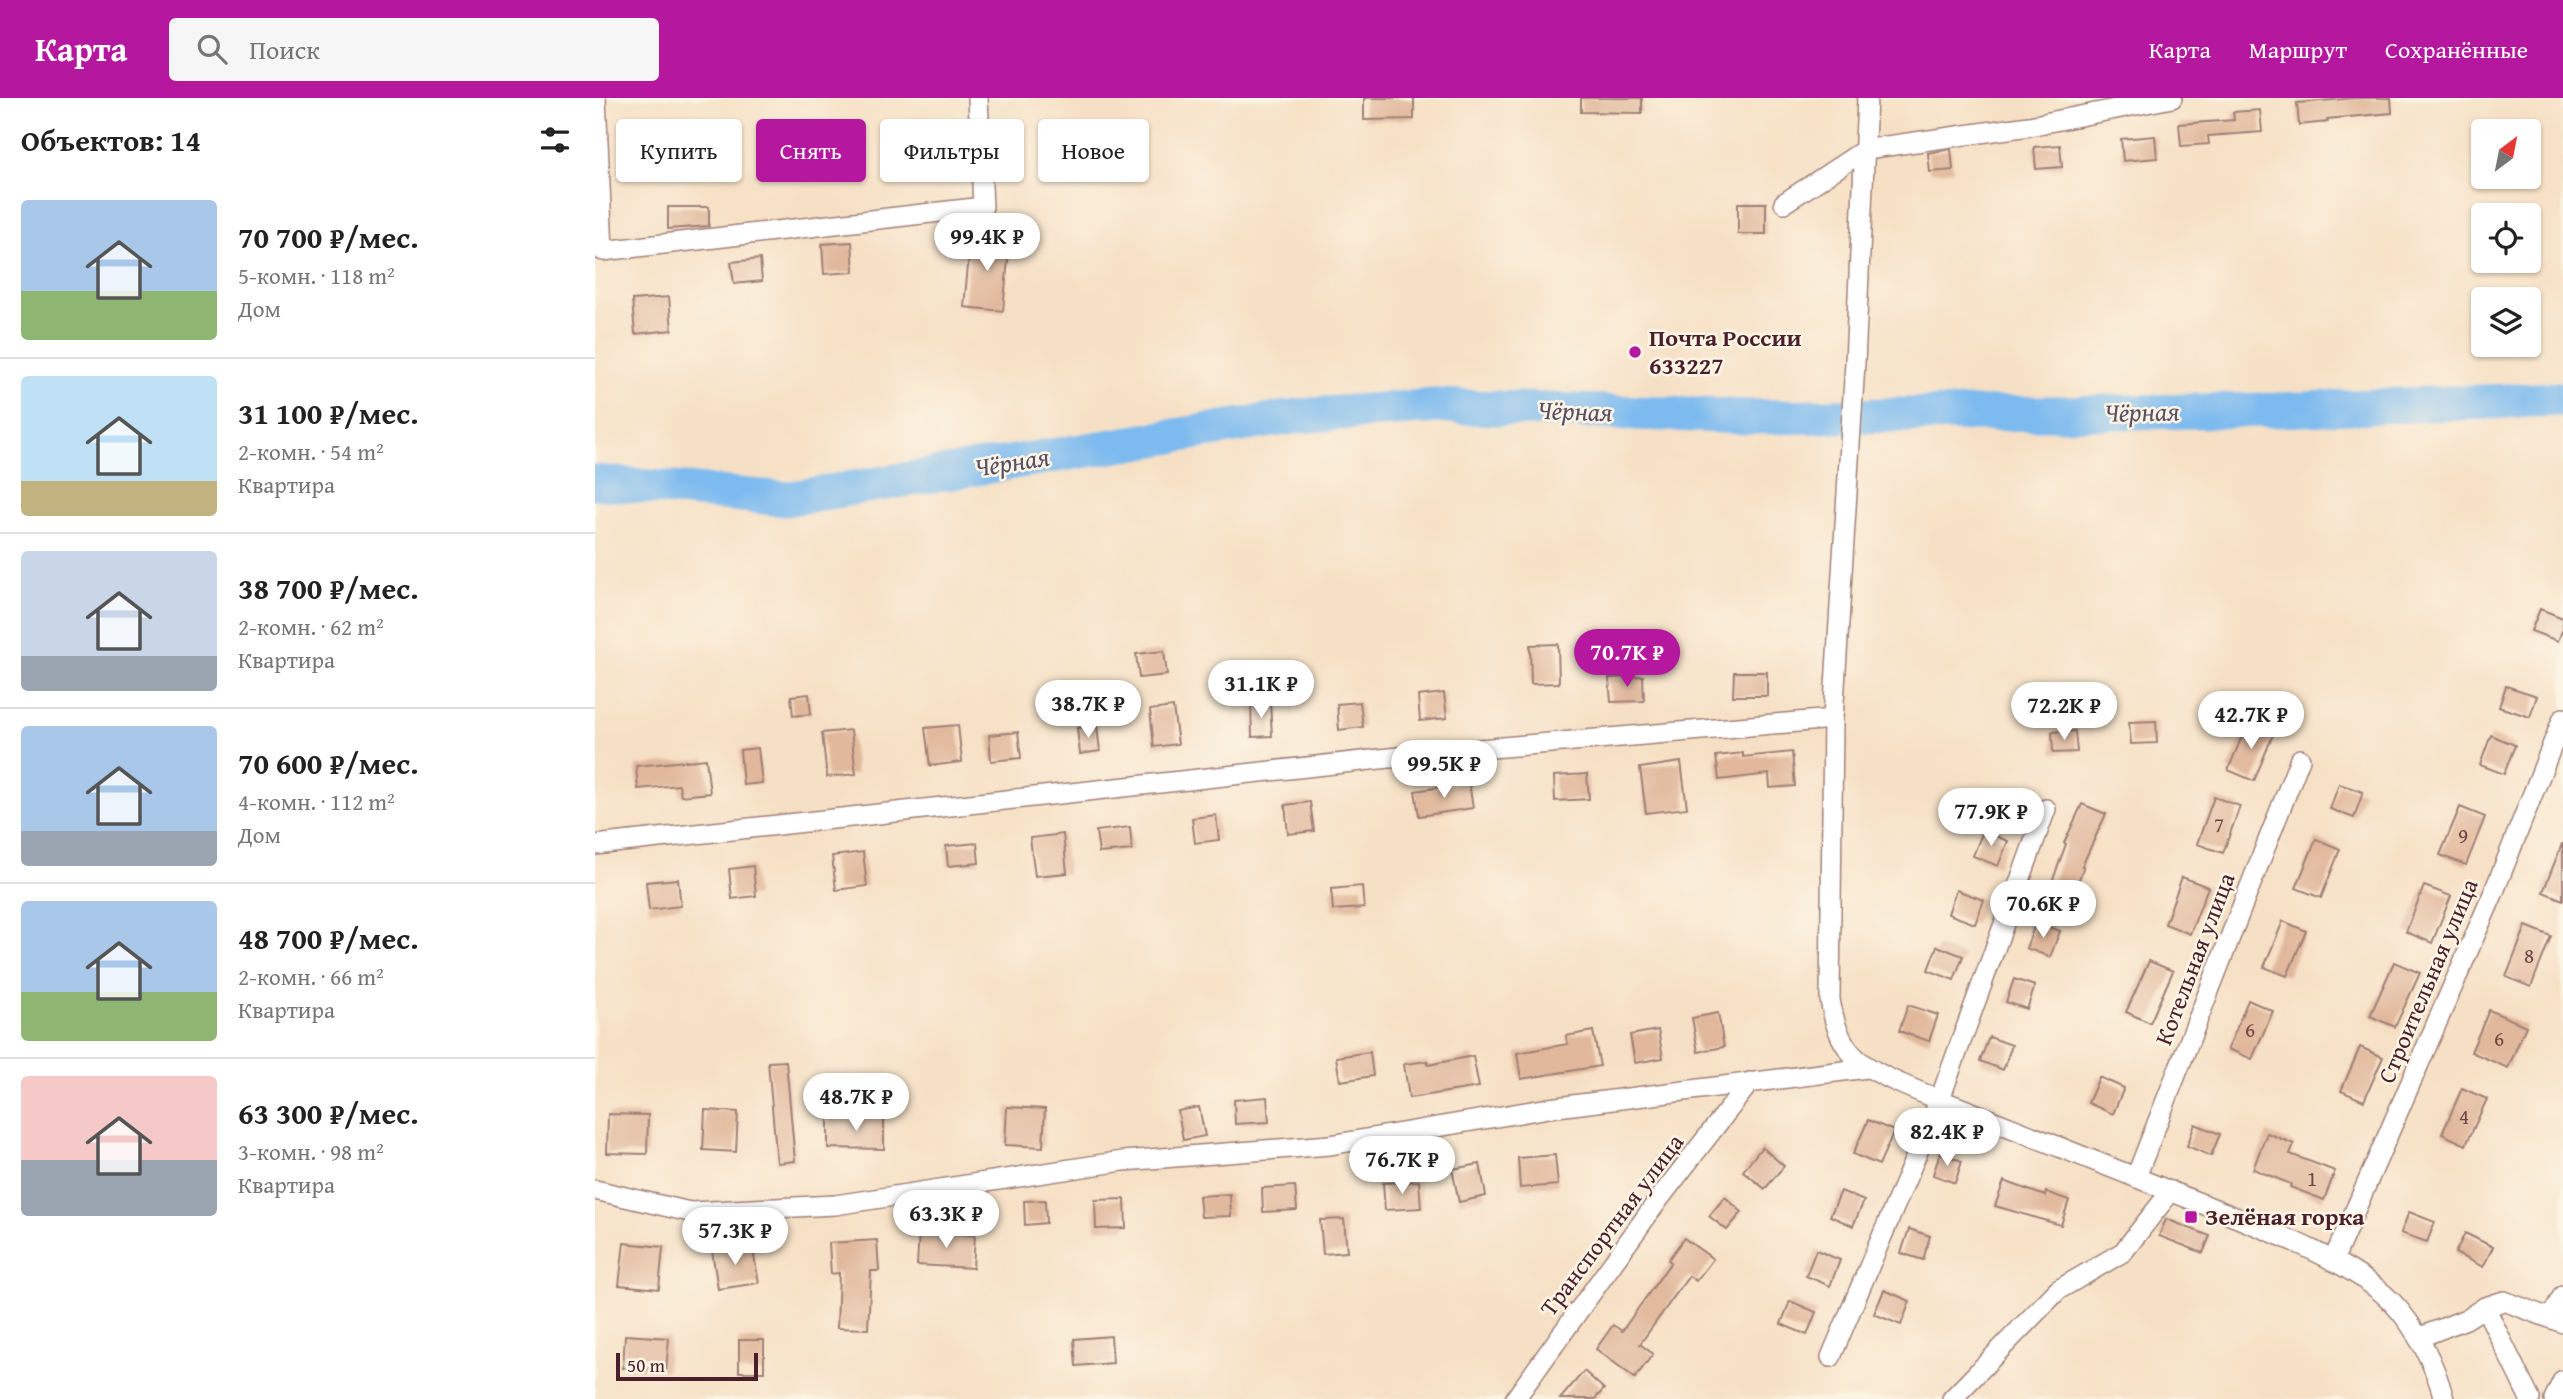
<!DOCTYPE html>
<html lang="ru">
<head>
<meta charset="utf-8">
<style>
	:root { --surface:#fff; --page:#f6f6f6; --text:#222; --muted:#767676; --line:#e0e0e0; --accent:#b5179e }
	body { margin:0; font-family:"Gentium Book Plus",serif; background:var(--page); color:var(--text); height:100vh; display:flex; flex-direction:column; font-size:26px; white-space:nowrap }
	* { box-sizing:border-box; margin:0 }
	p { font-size:23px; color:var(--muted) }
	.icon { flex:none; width:38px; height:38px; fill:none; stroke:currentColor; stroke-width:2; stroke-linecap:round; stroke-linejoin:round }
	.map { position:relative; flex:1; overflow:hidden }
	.drawer { display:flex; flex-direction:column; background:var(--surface); width:595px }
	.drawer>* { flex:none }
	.banner { position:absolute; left:21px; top:21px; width:665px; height:63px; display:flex; gap:14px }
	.needle { width:46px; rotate:32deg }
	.fabs { position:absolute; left:1876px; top:21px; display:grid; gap:14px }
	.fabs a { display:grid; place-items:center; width:70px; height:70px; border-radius:7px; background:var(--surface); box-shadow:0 2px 5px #0004; font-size:35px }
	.scale { position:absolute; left:21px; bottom:18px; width:142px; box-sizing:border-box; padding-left:7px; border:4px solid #4a1f2b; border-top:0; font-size:19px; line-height:24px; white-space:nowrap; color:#4a1f2b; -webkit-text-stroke:5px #fcf5e5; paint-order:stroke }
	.price { position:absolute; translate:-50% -60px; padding:0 16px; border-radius:24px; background:#fff; color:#222; font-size:23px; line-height:46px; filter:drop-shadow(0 2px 4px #0008) }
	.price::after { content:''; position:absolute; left:50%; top:42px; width:21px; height:16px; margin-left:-10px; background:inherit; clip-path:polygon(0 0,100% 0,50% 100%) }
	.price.active { background:var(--accent); color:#fff }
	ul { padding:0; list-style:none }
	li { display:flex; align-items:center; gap:21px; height:175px; padding:0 21px }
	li+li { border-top:2px solid var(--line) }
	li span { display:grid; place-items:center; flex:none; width:196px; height:140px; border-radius:7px; color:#555 }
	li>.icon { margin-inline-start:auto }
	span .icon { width:84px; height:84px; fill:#fffc; stroke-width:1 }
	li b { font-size:30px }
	h2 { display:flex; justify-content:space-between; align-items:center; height:84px; padding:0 21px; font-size:30px }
	.tag { padding:0 24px; border-radius:7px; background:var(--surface); box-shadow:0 2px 5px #0004; font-size:24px; line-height:63px }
	.tag.active { background:var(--accent); color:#fff }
	header { display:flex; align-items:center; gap:42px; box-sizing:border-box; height:98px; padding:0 35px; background:var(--accent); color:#fff }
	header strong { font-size:33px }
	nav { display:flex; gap:38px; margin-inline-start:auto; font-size:24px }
	.search { width:490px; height:63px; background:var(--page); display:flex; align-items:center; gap:18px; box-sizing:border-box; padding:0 24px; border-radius:7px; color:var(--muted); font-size:26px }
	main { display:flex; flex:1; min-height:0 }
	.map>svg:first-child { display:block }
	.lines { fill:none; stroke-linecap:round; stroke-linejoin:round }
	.river { stroke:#7cbaef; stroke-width:35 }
	.building { fill:#e1b89b }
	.minor-casing { stroke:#a08078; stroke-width:22 }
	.minor { stroke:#fff; stroke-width:19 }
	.poi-dot { fill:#b5179e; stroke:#fcf5e5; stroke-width:2.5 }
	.labels { text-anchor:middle; stroke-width:5; stroke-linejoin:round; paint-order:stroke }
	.number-label { font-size:21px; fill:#704547 }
	.poi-label { font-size:24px; font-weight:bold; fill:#4a1f2b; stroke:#fcf5e5; text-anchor:start }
	.street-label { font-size:24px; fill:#4a1f2b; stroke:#fcf5e5 }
	.water-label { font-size:26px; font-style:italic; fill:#594e66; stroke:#fcf5e5 }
</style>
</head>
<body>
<header>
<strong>Карта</strong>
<div class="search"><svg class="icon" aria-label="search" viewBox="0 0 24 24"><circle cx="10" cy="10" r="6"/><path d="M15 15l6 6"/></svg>Поиск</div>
<nav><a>Карта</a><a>Маршрут</a><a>Сохранённые</a></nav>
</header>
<main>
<section class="drawer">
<h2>Объектов: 14<svg class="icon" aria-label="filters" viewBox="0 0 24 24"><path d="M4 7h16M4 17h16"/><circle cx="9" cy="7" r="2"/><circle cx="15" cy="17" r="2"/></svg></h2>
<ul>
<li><span style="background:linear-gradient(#a9c7e8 65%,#8fb573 0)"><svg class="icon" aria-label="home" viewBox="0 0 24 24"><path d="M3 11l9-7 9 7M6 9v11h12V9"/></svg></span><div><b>70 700 ₽/мес.</b><p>5-комн. · 118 m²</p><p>Дом</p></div></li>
<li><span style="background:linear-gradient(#bfe0f5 75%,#c2b280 0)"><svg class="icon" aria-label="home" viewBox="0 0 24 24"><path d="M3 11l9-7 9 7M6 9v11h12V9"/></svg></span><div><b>31 100 ₽/мес.</b><p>2-комн. · 54 m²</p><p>Квартира</p></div></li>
<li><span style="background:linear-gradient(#c9d6e8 75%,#9aa5b1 0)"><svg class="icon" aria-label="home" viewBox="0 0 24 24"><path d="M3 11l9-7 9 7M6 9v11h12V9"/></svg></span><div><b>38 700 ₽/мес.</b><p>2-комн. · 62 m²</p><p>Квартира</p></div></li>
<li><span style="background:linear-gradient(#a9c7e8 75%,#9aa5b1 0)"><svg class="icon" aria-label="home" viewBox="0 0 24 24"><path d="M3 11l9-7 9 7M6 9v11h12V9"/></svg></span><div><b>70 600 ₽/мес.</b><p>4-комн. · 112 m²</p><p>Дом</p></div></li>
<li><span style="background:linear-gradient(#a9c7e8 65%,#8fb573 0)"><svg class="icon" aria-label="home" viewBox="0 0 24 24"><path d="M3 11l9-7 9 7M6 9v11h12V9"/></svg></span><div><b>48 700 ₽/мес.</b><p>2-комн. · 66 m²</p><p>Квартира</p></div></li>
<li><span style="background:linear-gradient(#f6c9c9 60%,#9aa5b1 0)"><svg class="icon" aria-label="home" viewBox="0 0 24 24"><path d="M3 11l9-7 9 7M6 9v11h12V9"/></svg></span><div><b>63 300 ₽/мес.</b><p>3-комн. · 98 m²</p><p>Квартира</p></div></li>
</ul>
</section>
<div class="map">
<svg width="1968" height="1301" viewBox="0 0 1968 1301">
	<rect width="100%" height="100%" fill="#fcf5e5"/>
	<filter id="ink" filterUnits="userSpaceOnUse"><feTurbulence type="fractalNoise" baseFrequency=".0143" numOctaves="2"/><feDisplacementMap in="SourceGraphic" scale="14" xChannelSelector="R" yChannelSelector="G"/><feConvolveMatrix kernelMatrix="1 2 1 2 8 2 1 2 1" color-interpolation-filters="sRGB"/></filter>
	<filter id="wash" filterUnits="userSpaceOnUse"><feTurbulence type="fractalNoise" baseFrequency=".00686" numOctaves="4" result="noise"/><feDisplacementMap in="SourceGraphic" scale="28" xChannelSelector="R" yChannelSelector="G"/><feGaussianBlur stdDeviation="1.57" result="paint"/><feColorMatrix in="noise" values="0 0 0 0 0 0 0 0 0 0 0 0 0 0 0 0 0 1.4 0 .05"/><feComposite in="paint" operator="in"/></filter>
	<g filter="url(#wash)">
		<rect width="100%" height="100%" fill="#f6e0c5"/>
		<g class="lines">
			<path class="river" d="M 0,384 L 191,401 L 703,318 L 841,308 L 1156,319 L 1680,312 L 1968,301"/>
		</g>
		<g id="blocks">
			<g class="building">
				<path d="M 769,0 L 819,0 L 819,21 L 769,22 Z"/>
				<path d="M 986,0 L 1047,0 L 1047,15 L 986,14 Z"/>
				<path d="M 1760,0 L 1796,0 L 1797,15 L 1732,21 L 1733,24 L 1704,27 L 1702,5 Z"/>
				<path d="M 1665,12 L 1667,34 L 1613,38 L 1614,46 L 1586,48 L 1584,26 L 1639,22 L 1638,14 Z"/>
				<path d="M 1560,38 L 1562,60 L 1528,63 L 1526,41 Z"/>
				<path d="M 1465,47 L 1467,69 L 1441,71 L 1439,49 Z"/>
				<path d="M 1356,51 L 1358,72 L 1335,74 L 1333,55 Z"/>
				<rect x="1143" y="105" width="28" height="31"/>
				<path d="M 73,109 L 114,109 L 114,128 L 73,131 Z"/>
				<path d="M 376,137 L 415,141 L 408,213 L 369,209 Z"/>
				<path d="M 257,144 L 259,174 L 229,176 L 227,146 Z"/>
				<path d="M 165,161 L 167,183 L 139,186 L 136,164 Z"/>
				<path d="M 74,199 L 77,232 L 40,236 L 37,202 Z"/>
				<path d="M 1945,511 L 1968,520 L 1968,530 L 1963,543 L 1936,533 Z"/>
				<path d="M 963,546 L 964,585 L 936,586 L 935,547 Z"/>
				<path d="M 569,553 L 572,577 L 544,580 L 541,556 Z"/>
				<path d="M 1139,574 L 1172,574 L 1172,598 L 1138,598 Z"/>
				<path d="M 1048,578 L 1049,603 L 1016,604 L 1014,580 Z"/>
				<path d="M 1911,588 L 1942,598 L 1935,619 L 1904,609 Z"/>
				<path d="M 849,595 L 852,620 L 825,623 L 823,598 Z"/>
				<path d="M 214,596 L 216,616 L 198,618 L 196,598 Z"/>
				<path d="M 675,604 L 677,638 L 657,639 L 656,606 Z"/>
				<path d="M 765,604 L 768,629 L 744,632 L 742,606 Z"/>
				<path d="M 578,609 L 583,646 L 559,649 L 555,612 Z"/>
				<path d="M 1561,623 L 1562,645 L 1536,646 L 1534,624 Z"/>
				<path d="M 1653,624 L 1679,634 L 1659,683 L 1633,672 Z"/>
				<path d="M 363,627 L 367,664 L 335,668 L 330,630 Z"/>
				<path d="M 502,628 L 505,653 L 485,656 L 482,630 Z"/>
				<path d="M 256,632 L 261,676 L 232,679 L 227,635 Z"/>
				<path d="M 1480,633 L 1482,654 L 1458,655 L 1457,634 Z"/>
				<path d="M 423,634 L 426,660 L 396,663 L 394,637 Z"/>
				<path d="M 1896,637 L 1920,647 L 1909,676 L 1885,667 Z"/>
				<path d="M 163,650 L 167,685 L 148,687 L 145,652 Z"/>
				<path d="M 1197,654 L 1200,688 L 1175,690 L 1174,676 L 1124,682 L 1121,658 L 1148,655 L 1148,659 Z"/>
				<path d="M 111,661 L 115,695 L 86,698 L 84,687 L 43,691 L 41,668 Z"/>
				<path d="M 1086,664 L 1092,710 L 1051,715 L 1045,670 Z"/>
				<path d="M 992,676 L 994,701 L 960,703 L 959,678 Z"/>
				<path d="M 874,685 L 878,710 L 824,718 L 820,693 Z"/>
				<path d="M 1744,686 L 1768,694 L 1759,720 L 1735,711 Z"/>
				<path d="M 1619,699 L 1645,708 L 1628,755 L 1602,746 Z"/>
				<path d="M 715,704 L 719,733 L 693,736 L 690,707 Z"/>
				<path d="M 1487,706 L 1511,716 L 1487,768 L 1489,768 L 1479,795 L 1456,787 L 1471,746 L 1469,745 Z"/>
				<path d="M 1865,709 L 1890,719 L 1871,767 L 1845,757 Z"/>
				<path d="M 621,717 L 624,742 L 600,745 L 597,720 Z"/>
				<path d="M 535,729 L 537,752 L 504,755 L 501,733 Z"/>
				<path d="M 1388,733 L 1413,743 L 1403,768 L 1378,758 Z"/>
				<path d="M 468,736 L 472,775 L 440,778 L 435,740 Z"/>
				<path d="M 1721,741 L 1745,751 L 1726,800 L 1701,790 Z"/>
				<path d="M 382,745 L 384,765 L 353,768 L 351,748 Z"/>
				<path d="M 1967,746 L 1968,746 L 1968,802 L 1948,794 Z"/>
				<path d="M 268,754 L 272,788 L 241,792 L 237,758 Z"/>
				<path d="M 158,768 L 161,798 L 137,801 L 134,771 Z"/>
				<path d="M 1587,779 L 1613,789 L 1595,836 L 1570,826 Z"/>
				<path d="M 83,781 L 86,808 L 54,812 L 51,784 Z"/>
				<path d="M 767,788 L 769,810 L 738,812 L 736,791 Z"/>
				<path d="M 1829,788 L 1856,798 L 1837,845 L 1811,834 Z"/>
				<path d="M 1361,792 L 1389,802 L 1380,826 L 1353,816 Z"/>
				<path d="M 1688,823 L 1711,833 L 1692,878 L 1669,869 Z"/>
				<path d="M 1441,824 L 1465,833 L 1455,859 L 1431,850 Z"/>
				<path d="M 1931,828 L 1956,838 L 1936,889 L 1911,879 Z"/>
				<path d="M 1342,848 L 1368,858 L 1359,882 L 1333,872 Z"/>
				<path d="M 1554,863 L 1578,873 L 1555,925 L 1531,914 Z"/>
				<path d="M 1799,864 L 1825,875 L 1800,929 L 1775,918 Z"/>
				<path d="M 1419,881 L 1440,888 L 1432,911 L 1411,904 Z"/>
				<path d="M 1653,902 L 1678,913 L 1657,961 L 1633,951 Z"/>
				<path d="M 1313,907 L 1343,917 L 1334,943 L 1304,933 Z"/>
				<path d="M 1894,912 L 1931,928 L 1913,970 L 1876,954 Z"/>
				<path d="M 1123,915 L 1129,949 L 1103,954 L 1097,920 Z"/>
				<path d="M 1063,932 L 1068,960 L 1040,965 L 1035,937 Z"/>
				<path d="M 998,933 L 1005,968 L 926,981 L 922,955 L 973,946 L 971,938 Z"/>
				<path d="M 1394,939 L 1417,947 L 1408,972 L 1385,963 Z"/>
				<path d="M 1765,949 L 1788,959 L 1769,1003 L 1746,993 Z"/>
				<path d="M 775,954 L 778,978 L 745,983 L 741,959 Z"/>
				<path d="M 878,958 L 884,989 L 814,1000 L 809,966 L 833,963 L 833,967 Z"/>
				<path d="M 191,963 L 200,1063 L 182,1065 L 173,964 Z"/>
				<path d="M 1504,979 L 1529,990 L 1518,1016 L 1493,1005 Z"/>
				<path d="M 1867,990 L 1892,1001 L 1871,1047 L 1847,1036 Z"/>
				<path d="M 672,999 L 674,1024 L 640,1026 L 639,1002 Z"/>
				<path d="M 412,1009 L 450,1011 L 448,1049 L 410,1047 Z"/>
				<path d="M 604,1009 L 610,1038 L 588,1042 L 583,1013 Z"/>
				<path d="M 110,1012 L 143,1014 L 141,1054 L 108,1052 Z"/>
				<path d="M 13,1016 L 53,1017 L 52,1056 L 12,1055 Z"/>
				<path d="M 233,1020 L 289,1020 L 289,1051 L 233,1050 Z"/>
				<path d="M 1273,1022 L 1299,1033 L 1284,1067 L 1258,1056 Z"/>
				<path d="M 1600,1026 L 1625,1036 L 1616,1058 L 1592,1048 Z"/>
				<path d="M 1672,1035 L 1699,1046 L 1695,1056 L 1740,1073 L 1729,1102 L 1695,1089 L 1696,1086 L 1658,1071 Z"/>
				<path d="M 1167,1049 L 1189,1068 L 1170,1091 L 1148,1073 Z"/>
				<path d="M 1345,1055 L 1367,1063 L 1360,1085 L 1338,1077 Z"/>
				<path d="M 960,1057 L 963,1087 L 925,1090 L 923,1060 Z"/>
				<path d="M 885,1066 L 891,1098 L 864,1104 L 857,1071 Z"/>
				<path d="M 824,1083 L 826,1110 L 790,1112 L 788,1085 Z"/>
				<path d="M 1409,1083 L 1450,1098 L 1451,1094 L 1474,1102 L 1466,1127 L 1400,1108 Z"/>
				<path d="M 700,1088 L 702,1112 L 668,1114 L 667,1090 Z"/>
				<path d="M 1246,1093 L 1269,1103 L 1258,1128 L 1235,1118 Z"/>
				<path d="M 635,1096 L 636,1118 L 606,1119 L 604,1098 Z"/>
				<path d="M 1130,1099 L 1147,1114 L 1132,1132 L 1114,1118 Z"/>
				<path d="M 530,1101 L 531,1130 L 501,1131 L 500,1102 Z"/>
				<path d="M 450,1102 L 451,1125 L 430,1127 L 429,1103 Z"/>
				<path d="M 1814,1114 L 1840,1124 L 1832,1144 L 1806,1135 Z"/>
				<path d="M 749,1121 L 752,1154 L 728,1156 L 725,1122 Z"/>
				<path d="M 1571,1121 L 1615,1138 L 1608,1155 L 1564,1138 Z"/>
				<path d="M 1314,1131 L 1335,1138 L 1328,1162 L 1306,1155 Z"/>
				<path d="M 324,1133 L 380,1137 L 378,1170 L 322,1167 Z"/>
				<path d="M 1870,1135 L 1898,1149 L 1888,1169 L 1860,1155 Z"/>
				<path d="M 1089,1140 L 1118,1161 L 1101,1183 L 1094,1178 L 1045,1246 L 1058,1256 L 1040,1280 L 1001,1251 L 1018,1227 L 1027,1233 L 1076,1164 L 1073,1162 Z"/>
				<path d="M 282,1142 L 284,1173 L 276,1173 L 273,1231 L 242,1230 L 244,1175 L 236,1176 L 234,1145 Z"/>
				<path d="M 29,1145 L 68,1149 L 64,1191 L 24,1187 Z"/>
				<path d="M 157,1147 L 164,1185 L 123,1191 L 117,1153 Z"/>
				<path d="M 1221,1152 L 1245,1162 L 1235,1188 L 1211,1178 Z"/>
				<path d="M 1289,1192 L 1315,1203 L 1306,1227 L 1279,1216 Z"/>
				<path d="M 1195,1203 L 1221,1214 L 1212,1237 L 1186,1226 Z"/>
				<path d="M 30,1237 L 74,1240 L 71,1273 L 28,1270 Z"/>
				<path d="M 516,1238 L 518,1265 L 481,1268 L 479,1241 Z"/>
				<rect x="144" y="1242" width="25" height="32"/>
				<path d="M 989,1273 L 1009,1291 L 1000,1301 L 965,1301 Z"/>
			</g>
		</g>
	</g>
	<g filter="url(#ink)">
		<use href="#blocks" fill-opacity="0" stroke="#a08078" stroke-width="2"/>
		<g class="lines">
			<g class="minor-casing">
				<g id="minor">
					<path d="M 1,0 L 8,153 L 388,109 L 383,0"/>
					<path d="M 1272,0 L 1260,265 L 1238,621 L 1235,902 C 1239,923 1244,943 1260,959 C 1281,980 1349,1003 1379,1015 C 1455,1045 1530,1075 1605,1105 C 1662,1128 1755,1161 1797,1204 C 1822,1230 1840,1267 1849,1301"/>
					<path d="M 1189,105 L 1271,51 L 1434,28 L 1577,0"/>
					<path d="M 0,747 L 849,654 L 1238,621"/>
					<path d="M 1541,1079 L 1705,661"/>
					<path d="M 0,1092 L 95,1114 L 240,1107 L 528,1063 L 735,1047 L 954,1010 L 1272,970"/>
					<path d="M 1738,1163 L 1898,796 L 1968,620"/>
					<path d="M 1890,1209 L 1935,1301"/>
					<path d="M 1956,1219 L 1968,1197"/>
					<path d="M 1823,1240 L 1871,1221 L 1890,1209 L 1909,1203 L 1968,1225"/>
					<path d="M 1236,1259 L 1345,1001 L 1451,711"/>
					<path d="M 920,1301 L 1064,1101 L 1155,984"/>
					<path d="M 1357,1301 L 1463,1192 L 1528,1154 L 1576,1093"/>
					<path d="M 1959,1301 L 1968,1282"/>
				</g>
			</g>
			<use href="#minor" class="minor"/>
		</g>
	</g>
	<g class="poi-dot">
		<circle cx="1040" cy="254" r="7"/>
		<rect x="1589" y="1112" width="14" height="14" rx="3.5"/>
	</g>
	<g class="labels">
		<g class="number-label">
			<text x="1624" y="734">7</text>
			<text x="1868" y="745">9</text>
			<text x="1934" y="865">8</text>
			<text x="1655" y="939">6</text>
			<text x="1904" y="948">6</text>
			<text x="1869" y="1026">4</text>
			<text x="1717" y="1088">1</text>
		</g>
		<g class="poi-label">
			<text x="1054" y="248">Почта России<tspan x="1054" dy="28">633227</tspan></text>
			<text x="1610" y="1127">Зелёная горка</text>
		</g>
		<g class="street-label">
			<text transform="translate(1600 861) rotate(-69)" y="8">Котельная улица</text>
			<text transform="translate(1833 883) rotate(-67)" y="8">Строительная улица</text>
			<text transform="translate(1017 1127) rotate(-53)" y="8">Транспортная улица</text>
		</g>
		<g class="water-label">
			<text transform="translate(980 313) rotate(2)" y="9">Чёрная</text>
			<text transform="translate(1547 314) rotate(-1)" y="9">Чёрная</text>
			<text transform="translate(417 364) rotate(-9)" y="9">Чёрная</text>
		</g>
	</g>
</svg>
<div class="fabs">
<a><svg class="needle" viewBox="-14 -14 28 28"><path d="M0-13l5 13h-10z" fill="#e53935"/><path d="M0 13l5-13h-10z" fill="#767676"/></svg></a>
<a><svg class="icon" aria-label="locate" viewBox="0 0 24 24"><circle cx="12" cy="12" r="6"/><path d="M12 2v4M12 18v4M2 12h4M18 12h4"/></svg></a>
<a><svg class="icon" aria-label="layers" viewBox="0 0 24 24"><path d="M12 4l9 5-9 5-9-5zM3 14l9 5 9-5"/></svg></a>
</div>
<div class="scale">50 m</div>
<b class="price" style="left:392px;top:175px">99.4K ₽</b>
<b class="price active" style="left:1032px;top:591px">70.7K ₽</b>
<b class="price" style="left:666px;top:622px">31.1K ₽</b>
<b class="price" style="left:493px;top:642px">38.7K ₽</b>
<b class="price" style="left:1469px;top:644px">72.2K ₽</b>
<b class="price" style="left:1656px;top:653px">42.7K ₽</b>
<b class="price" style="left:849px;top:702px">99.5K ₽</b>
<b class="price" style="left:1396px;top:750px">77.9K ₽</b>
<b class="price" style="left:1448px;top:842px">70.6K ₽</b>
<b class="price" style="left:261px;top:1035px">48.7K ₽</b>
<b class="price" style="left:1352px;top:1070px">82.4K ₽</b>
<b class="price" style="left:807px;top:1098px">76.7K ₽</b>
<b class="price" style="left:351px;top:1152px">63.3K ₽</b>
<b class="price" style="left:140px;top:1169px">57.3K ₽</b>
<div class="banner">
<a class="tag">Купить</a>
<a class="tag active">Снять</a>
<a class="tag">Фильтры</a>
<a class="tag">Новое</a>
</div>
</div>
</main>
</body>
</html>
